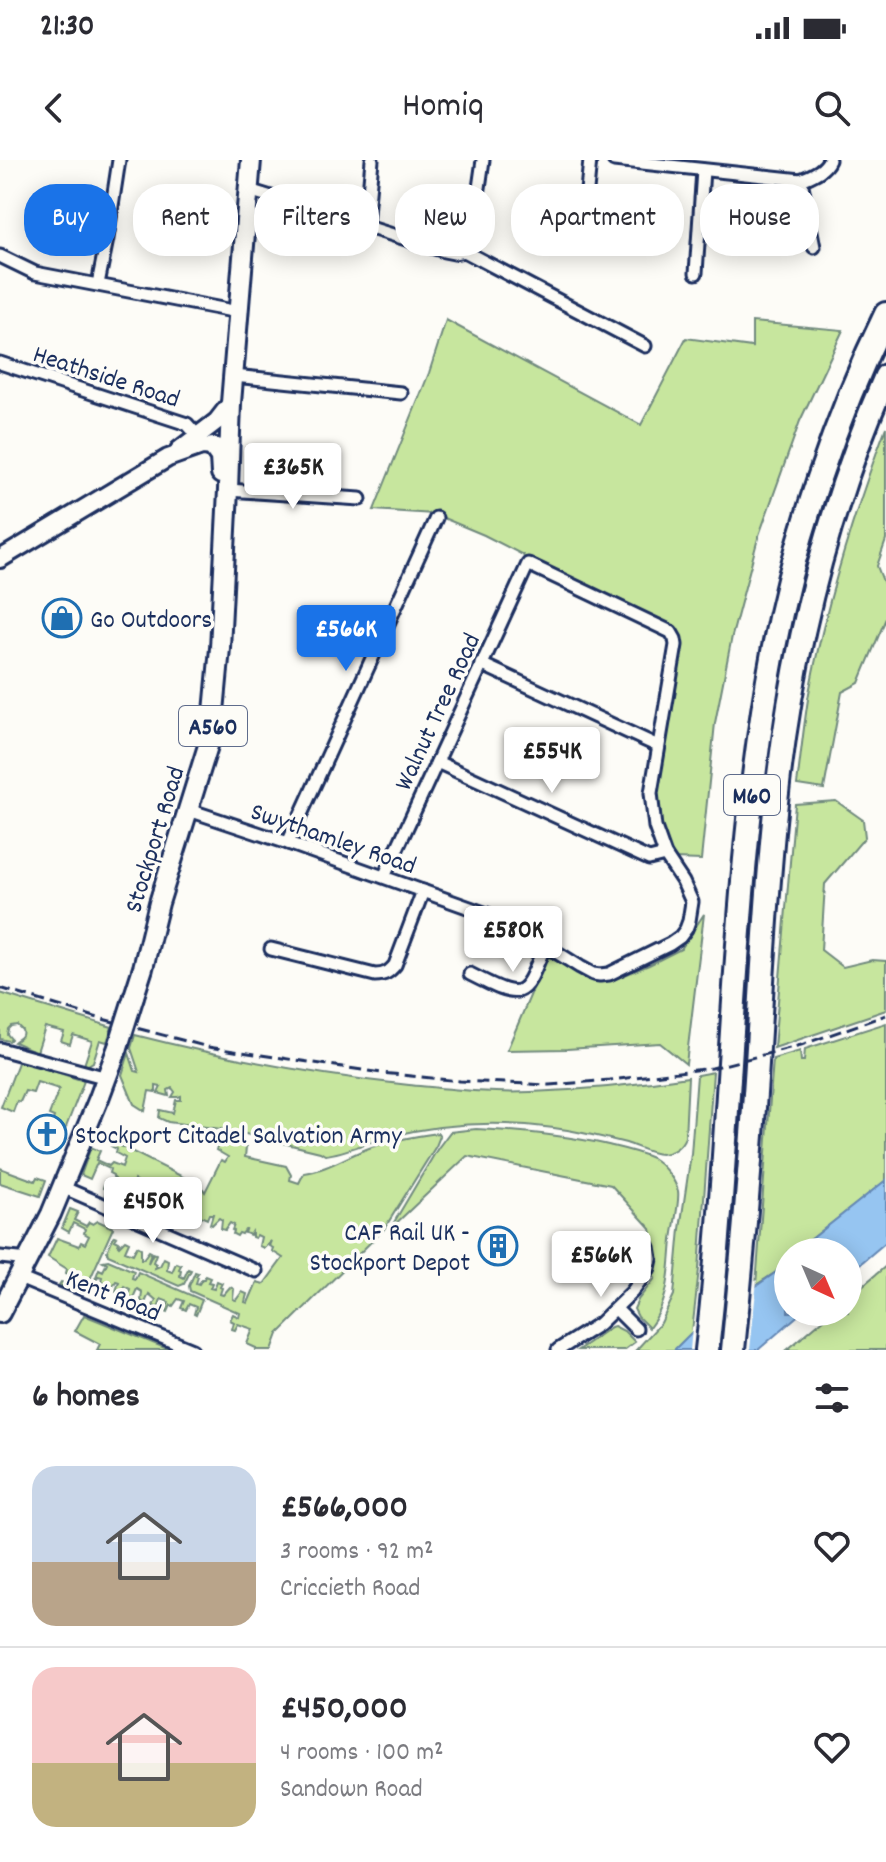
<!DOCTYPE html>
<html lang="en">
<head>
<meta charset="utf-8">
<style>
	:root { --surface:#fff; --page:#f2f2f3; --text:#2b2b33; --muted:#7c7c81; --line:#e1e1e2; --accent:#1a73e8 }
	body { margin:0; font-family:Dekko,sans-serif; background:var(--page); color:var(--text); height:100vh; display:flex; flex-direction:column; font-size:30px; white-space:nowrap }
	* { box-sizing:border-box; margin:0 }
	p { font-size:26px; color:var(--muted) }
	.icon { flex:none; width:44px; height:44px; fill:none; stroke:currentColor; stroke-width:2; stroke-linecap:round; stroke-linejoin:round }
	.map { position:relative; height:1190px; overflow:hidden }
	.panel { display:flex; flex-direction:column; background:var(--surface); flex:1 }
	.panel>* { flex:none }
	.hud { position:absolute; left:24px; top:24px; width:838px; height:72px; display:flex; gap:16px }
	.needle { width:52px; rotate:136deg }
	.buttons { position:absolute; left:774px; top:1078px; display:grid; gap:16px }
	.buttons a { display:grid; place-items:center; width:88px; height:88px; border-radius:50%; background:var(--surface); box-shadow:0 4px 20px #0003; font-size:40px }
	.price { position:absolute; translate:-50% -68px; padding:0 18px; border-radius:8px; background:#fff; color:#222; font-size:26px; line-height:52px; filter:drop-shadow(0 2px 4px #0008) }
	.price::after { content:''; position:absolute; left:50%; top:48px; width:24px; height:18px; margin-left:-12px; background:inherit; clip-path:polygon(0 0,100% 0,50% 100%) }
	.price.current { background:var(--accent); color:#fff }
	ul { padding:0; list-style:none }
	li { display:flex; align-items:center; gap:24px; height:200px; padding:0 32px }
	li+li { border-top:2px solid var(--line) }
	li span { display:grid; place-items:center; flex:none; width:224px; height:160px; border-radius:24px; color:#555 }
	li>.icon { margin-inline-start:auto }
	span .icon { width:96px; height:96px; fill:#fffc; stroke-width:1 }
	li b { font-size:34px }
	h2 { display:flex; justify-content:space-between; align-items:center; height:96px; padding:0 32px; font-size:34px }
	.pill { padding:0 28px; border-radius:32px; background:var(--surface); box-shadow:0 4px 20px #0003; font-size:28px; line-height:72px }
	.pill.current { background:var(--accent); color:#fff }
	.status { display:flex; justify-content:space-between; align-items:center; height:56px; padding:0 40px; background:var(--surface); direction:ltr }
	.status svg { height:22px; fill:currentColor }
	header { display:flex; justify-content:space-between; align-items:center; height:104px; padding:0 32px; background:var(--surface); font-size:36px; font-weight:600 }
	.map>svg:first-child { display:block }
	.green { fill:#c7e69e; stroke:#718a7e; stroke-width:2 }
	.water { fill:#96c5f1; stroke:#6589b6; stroke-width:2 }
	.pier { fill:#fdfcf7 }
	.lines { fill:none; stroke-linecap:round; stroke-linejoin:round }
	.street-casing { stroke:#1b2f5e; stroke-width:17 }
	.secondary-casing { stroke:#1b2f5e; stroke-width:22 }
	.primary-casing { stroke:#1b2f5e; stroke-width:24 }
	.highway-casing { stroke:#1b2f5e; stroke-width:28 }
	.street { stroke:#fdfcf7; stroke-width:11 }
	.secondary { stroke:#fdfcf7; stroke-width:16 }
	.primary { stroke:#fdfcf7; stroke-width:18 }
	.highway { stroke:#fdfcf7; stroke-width:22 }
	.rail { stroke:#1b2f5e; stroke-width:3; stroke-dasharray:12 6; stroke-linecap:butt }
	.primary-bridge-casing { stroke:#1b2f5e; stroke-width:24; stroke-linecap:butt }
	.primary-bridge { stroke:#fdfcf7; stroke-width:18 }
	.labels { text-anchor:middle; stroke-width:7; stroke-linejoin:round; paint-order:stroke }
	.shield { fill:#fdfcf7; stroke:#5f6c8c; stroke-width:2 }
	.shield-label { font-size:24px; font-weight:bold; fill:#1b2f5e }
	.street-label { font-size:26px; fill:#1b2f5e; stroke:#fdfcf7 }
	.poi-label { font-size:26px; fill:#1b2f5e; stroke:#fdfcf7; text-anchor:start }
</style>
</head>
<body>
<div class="status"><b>21:30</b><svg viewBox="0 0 49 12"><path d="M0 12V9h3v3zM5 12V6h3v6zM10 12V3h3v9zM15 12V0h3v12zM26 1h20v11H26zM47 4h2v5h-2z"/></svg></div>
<header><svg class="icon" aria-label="back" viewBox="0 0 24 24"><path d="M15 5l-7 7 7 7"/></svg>Homiq<svg class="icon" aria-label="search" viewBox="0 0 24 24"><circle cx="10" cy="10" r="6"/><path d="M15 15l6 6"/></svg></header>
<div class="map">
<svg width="886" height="1190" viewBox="0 0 886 1190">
	<rect width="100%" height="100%" fill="#fdfcf7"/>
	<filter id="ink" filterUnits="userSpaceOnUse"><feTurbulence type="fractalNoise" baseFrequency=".0125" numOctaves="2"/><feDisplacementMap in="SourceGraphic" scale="16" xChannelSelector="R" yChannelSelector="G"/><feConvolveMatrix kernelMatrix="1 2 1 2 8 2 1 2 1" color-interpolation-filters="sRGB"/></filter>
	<g filter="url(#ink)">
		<g class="green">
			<path d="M 446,160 L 641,265 L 686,178 L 752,187 L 752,162 L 843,170 L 800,261 L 758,378 L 732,476 L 715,563 L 701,700 L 674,699 C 663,677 657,656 655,631 L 679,480 L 526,403 L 523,395 L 484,375 L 434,354 L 374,350 L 429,213 Z"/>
			<path d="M 886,267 L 886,380 L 877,406 L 886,429 L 886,458 L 859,523 L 842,532 L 824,629 L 797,625 C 801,594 804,563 809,533 C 826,442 854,353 886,267 Z"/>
			<path d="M 836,641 L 863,660 L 865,677 L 825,724 L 821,790 L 843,807 L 872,800 L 886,801 L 886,850 L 774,888 L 795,644 Z"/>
			<path d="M 704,754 L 686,904 L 660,883 L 567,889 L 507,890 L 547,796 L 586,817 L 610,821 L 649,805 L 681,789 Z"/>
			<path d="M 0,833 L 112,867 L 107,882 L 100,880 L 93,902 L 88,905 L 84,905 L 92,881 L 73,875 L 70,884 L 61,881 L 64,872 L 45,867 L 37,892 L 14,882 C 19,878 24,877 22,870 L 17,865 L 11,866 L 8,869 L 7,874 L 11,879 L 9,881 L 0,879 Z"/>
			<path d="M 886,863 L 886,1020 L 795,1092 L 788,1092 L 788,1100 L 776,1112 L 756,1125 L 773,899 L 800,891 L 801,901 L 804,901 L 805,889 Z"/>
			<path d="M 135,875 C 225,898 317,915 409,925 C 450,929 491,934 531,932 C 583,930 636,925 688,917 L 685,977 C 681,987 672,993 661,994 C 650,994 636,986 626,983 C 602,977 578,971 554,968 C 498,960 444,963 390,976 C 368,981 347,993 325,995 L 320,992 L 229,970 L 168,962 L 159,958 L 160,950 L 173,953 L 176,940 L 181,940 L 181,936 L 178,937 L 172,937 L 175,932 L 172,928 L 168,930 L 169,936 L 158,933 L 161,927 L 156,926 L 156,932 L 149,931 L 145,951 L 134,944 L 122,915 L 129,893 L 135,911 L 139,912 L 131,888 Z"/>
			<path d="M 19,900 L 84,921 L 63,975 L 52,970 L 53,967 L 51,966 L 54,957 L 49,955 L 59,929 L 37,922 L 33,933 L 25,931 L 20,942 L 17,941 L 13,952 L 1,947 Z"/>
			<path d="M 713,912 L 699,1109 L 692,1172 L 674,1190 L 636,1190 L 661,1163 L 674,1135 L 680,1069 L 691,994 L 697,915 Z"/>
			<path d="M 476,969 C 520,971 562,975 604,984 C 620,988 637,991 652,998 C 662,1004 675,1019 678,1031 C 680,1041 673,1069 672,1080 C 669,1112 670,1141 649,1168 L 638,1157 L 634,1149 L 638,1140 L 655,1118 L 653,1116 L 657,1102 L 651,1069 L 611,1025 L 467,996 L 390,1069 L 438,988 L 450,972 Z"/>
			<path d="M 438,973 L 440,976 L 436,986 L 384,1069 L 278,1174 L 272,1190 L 256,1190 L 256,1188 L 247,1184 L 253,1169 L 238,1164 L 235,1170 L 232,1169 L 234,1162 L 230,1160 L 233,1154 L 239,1157 L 240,1153 L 190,1131 L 189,1126 L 195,1112 L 198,1113 L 196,1116 L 198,1117 L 196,1123 L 199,1124 L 202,1119 L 204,1119 L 205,1116 L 210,1118 L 208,1122 L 212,1123 L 210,1128 L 214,1129 L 217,1121 L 222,1123 L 220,1127 L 222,1128 L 220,1134 L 223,1135 L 230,1127 L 234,1129 L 233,1139 L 236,1140 L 242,1132 L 247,1134 L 245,1142 L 248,1143 L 257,1122 L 264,1124 L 283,1098 L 272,1091 L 273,1088 L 269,1086 L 271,1081 L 264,1088 L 259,1086 L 261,1077 L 257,1075 L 255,1078 L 252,1077 L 252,1072 L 250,1075 L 245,1073 L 246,1070 L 245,1070 L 242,1074 L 239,1073 L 237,1076 L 233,1074 L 234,1071 L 232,1070 L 234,1065 L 230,1063 L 225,1070 L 221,1069 L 222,1060 L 219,1058 L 212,1065 L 210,1064 L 213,1054 L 209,1054 L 207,1059 L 198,1055 L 199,1050 L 196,1048 L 194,1053 L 189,1051 L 187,1054 L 184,1053 L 187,1047 L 176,1042 L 176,1038 L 172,1047 L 169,1046 L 170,1037 L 167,1041 L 163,1039 L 161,1043 L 157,1041 L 158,1032 L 155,1030 L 149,1037 L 144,1036 L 145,1025 L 142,1030 L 138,1029 L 137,1032 L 134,1031 L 139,1024 L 134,1020 L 125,1038 L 119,1035 L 117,1041 L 105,1035 L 107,1030 L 103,1028 L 105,1022 L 110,1024 L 111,1021 L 114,1022 L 115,1019 L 113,1017 L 113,1015 L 109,1013 L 110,1009 L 97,1003 L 90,1019 L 81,1015 L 91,987 L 100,991 L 96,1000 L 109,1006 L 112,1003 L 122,1007 L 125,998 L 116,993 L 117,989 L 111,986 L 113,982 L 185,1018 L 183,1024 L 191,1028 L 193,1023 L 203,1029 L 205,1032 L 221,1000 L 225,1002 L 228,997 L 216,990 L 219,982 L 246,987 L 245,997 L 286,1006 L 291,1015 L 290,1020 L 299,1023 L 304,1013 C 327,1010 347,996 369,988 C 392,980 415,976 438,973 Z"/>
			<path d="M 0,1008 L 35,1021 L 37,1017 L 46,1020 L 40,1036 L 0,1023 Z"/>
			<path d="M 70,1049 L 78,1052 L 74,1060 L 86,1066 L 89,1062 L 93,1064 L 98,1061 L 113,1068 L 86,1128 L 77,1123 L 73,1131 L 59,1125 L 61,1122 L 68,1125 L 71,1120 L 69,1115 L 66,1113 L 67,1109 L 48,1097 L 57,1078 L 79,1086 L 81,1082 L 85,1084 L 89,1076 L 84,1073 L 85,1069 L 73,1063 L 69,1072 L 62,1068 Z"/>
			<path d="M 114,1076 L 117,1077 L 115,1080 L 119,1082 L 118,1085 L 119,1086 L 125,1080 L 129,1082 L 125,1091 L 133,1094 L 137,1086 L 141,1088 L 141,1099 L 143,1099 L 149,1091 L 151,1092 L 148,1103 L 153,1093 L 156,1094 L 153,1102 L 156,1104 L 155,1108 L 160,1106 L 164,1098 L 168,1100 L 167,1110 L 172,1112 L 176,1103 L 181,1105 L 179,1109 L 181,1110 L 180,1116 L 184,1118 L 188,1109 L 191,1110 L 184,1124 L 179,1126 L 108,1095 L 107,1091 Z"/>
			<path d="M 108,1100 L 134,1111 L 132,1118 L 135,1119 L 138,1112 L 202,1140 L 196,1155 L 194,1154 L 196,1147 L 189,1144 L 186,1150 L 181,1148 L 184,1141 L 178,1139 L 173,1146 L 171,1145 L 168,1152 L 166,1151 L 169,1142 L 161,1139 L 158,1148 L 153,1146 L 156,1140 L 149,1134 L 145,1143 L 141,1141 L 142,1132 L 137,1129 L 133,1138 L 128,1136 L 130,1129 L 124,1126 L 121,1133 L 116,1131 L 119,1122 L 116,1121 L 113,1126 L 110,1125 L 108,1128 L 104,1126 L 105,1122 L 101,1121 L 102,1117 L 98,1116 L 95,1123 L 94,1122 L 99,1109 L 103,1111 L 107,1103 L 103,1101 Z"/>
			<path d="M 886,1106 L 886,1190 L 787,1190 L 832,1152 L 848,1152 L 848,1138 Z"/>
			<path d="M 84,1155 L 170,1190 L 97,1190 L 100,1184 L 75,1171 Z"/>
			<path d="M 614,1166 L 624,1171 L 635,1182 L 624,1190 L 578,1190 L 611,1167 Z"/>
		</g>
		<g class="water">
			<path d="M 886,1020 L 886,1082 L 848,1114 L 848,1092 L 795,1092 Z"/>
			<path d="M 788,1100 L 788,1152 L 802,1152 L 758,1190 L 674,1190 L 692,1172 L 776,1112 Z"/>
		</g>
		<path class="pier" d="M 757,1120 L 750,1190 L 690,1190 L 692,1167 Z"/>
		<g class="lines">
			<g class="street-casing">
				<g id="street">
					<path d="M 614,0 L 801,20"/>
					<path d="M 249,30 L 444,91 L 454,93 L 464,91 L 645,186"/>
					<path d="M 584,61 L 590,0"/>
					<path d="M 366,65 L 372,0"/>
					<path d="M 814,87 L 801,20 C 812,15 824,11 829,0"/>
					<path d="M 464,91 L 469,85 L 472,77 L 483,0"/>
					<path d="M 0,96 L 35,113 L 238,152"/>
					<path d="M 696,113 L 703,10"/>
					<path d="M 98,124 L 107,79 L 119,0"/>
					<path d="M 0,203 L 187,264 L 197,275"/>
					<path d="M 234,216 L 401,233"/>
					<path d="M 228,330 L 360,339"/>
					<path d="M 481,504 L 658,586"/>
					<path d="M 437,602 L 649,699 L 665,695"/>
					<path d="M 189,650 L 288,683 L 498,758 L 513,765 L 580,807 L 593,814 L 600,815 L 609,814 L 670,784 L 680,777 L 686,769 L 689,761 L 692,742 L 683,722 L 665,695 L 655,667 L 651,633 L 676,485 L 675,479 L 671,472 L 528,404 L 384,717"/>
					<path d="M 288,683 L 436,358"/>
					<path d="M 271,789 L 375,815 C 385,815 389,812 395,805 L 423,731"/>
					<path d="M 470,814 C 525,842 523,839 545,785"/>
					<path d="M 0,889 L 107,918"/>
					<path d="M 62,1027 L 256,1111"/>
					<path d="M 0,1097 L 19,1099 L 26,1103"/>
					<path d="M 19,1118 L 193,1190"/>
					<path d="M 616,1149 L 636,1169"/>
					<path d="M 558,1190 L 599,1164 L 632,1132 L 649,1108 L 651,1099 L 649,1087"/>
				</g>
			</g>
			<g class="secondary-casing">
				<g id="secondary">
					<path d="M 179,290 L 217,261 L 231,243"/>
					<path d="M 0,399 L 168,298 L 202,286 L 225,288"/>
				</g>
			</g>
			<g class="primary-casing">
				<g id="primary">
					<path d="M 213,287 L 220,297 L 221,314"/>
					<path d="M 134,836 L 143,808 L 159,743 L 212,573 L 220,488 L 228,330 L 231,243 L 251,0"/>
					<path d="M 0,1153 L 51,1054 L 99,938 L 118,887"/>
				</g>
			</g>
			<g class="highway-casing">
				<g id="highway">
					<path d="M 707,1190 C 734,958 730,722 773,492 C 794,380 836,256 886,154"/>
					<path d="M 733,1190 C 742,1100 750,1009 756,919 C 762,827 766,734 776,642 C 791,497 827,350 886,216"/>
				</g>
			</g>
			<use href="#street" class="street"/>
			<use href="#secondary" class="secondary"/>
			<use href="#primary" class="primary"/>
			<use href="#highway" class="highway"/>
			<path class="rail" d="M 0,828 L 95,857 L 208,887 L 382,913 L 460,921 L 549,925 L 610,920 L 712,908 L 801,885 L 886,855"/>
			<g class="primary-bridge-casing">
				<path id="primary-bridge" d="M 118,887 L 134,836"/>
			</g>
			<use href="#primary-bridge" class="primary-bridge"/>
		</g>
	</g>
	<defs>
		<g id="shop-ring" transform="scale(2)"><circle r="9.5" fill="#fdfcf7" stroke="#1f6fb2" stroke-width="1.5"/><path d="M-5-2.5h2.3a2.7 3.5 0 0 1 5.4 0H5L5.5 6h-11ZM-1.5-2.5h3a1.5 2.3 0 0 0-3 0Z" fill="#1f6fb2"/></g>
		<g id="church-ring" transform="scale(2)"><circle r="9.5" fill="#fdfcf7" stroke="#1f6fb2" stroke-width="1.5"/><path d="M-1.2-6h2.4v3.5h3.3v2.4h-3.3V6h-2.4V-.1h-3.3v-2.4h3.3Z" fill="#1f6fb2"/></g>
		<g id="building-ring" transform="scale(2)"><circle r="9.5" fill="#fdfcf7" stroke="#1f6fb2" stroke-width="1.5"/><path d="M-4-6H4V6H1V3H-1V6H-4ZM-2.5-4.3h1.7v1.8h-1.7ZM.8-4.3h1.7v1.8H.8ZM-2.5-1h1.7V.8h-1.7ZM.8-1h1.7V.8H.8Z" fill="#1f6fb2"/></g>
	</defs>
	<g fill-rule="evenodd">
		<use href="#shop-ring" x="62" y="458"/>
		<use href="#church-ring" x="47" y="974"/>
		<use href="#building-ring" x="498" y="1086"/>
	</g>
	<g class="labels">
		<g class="shield">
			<rect x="179" y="546" width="68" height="40" rx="6"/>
			<rect x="724" y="615" width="56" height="40" rx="6"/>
		</g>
		<g class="shield-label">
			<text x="213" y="574">A560</text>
			<text x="752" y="643">M60</text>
		</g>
		<g class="street-label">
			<text transform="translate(107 215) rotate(18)" y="9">Heathside Road</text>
			<text transform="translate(436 551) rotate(-65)" y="9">Walnut Tree Road</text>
			<text transform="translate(334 677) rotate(19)" y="9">Swythamley Road</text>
			<text transform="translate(153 679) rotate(-73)" y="9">Stockport Road</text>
			<text transform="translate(114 1134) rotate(22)" y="9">Kent Road</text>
		</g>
		<g class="poi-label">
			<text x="90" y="467">Go Outdoors</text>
			<text x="75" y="983">Stockport Citadel Salvation Army</text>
			<text x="470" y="1080" text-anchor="end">CAF Rail UK -<tspan x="470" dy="30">Stockport Depot</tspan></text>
		</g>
	</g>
</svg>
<div class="buttons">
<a><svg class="needle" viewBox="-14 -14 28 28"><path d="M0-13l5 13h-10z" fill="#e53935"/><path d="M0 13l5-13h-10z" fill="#7c7c81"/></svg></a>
</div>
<b class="price" style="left:293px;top:351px">£365K</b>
<b class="price current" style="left:346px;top:513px">£566K</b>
<b class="price" style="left:552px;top:635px">£554K</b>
<b class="price" style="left:513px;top:814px">£580K</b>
<b class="price" style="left:153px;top:1085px">£450K</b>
<b class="price" style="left:601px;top:1139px">£566K</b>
<div class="hud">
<a class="pill current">Buy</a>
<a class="pill">Rent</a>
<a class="pill">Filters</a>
<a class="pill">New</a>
<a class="pill">Apartment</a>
<a class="pill">House</a>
</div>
</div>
<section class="panel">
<h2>6 homes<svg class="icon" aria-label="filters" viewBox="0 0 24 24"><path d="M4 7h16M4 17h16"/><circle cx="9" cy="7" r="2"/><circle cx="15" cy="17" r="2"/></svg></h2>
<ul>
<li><span style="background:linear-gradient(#c9d6e8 60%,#b9a48a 0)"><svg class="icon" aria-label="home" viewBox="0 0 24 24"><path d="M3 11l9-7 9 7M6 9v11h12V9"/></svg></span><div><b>£566,000</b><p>3 rooms · 92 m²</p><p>Criccieth Road</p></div><svg class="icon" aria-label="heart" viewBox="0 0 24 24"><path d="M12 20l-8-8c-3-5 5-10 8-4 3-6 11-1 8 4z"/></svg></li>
<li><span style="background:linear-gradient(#f6c9c9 60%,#c2b280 0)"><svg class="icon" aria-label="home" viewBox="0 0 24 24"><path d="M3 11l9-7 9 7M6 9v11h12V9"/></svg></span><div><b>£450,000</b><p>4 rooms · 100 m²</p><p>Sandown Road</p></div><svg class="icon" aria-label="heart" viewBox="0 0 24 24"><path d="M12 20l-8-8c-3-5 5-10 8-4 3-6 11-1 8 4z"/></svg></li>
</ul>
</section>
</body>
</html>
